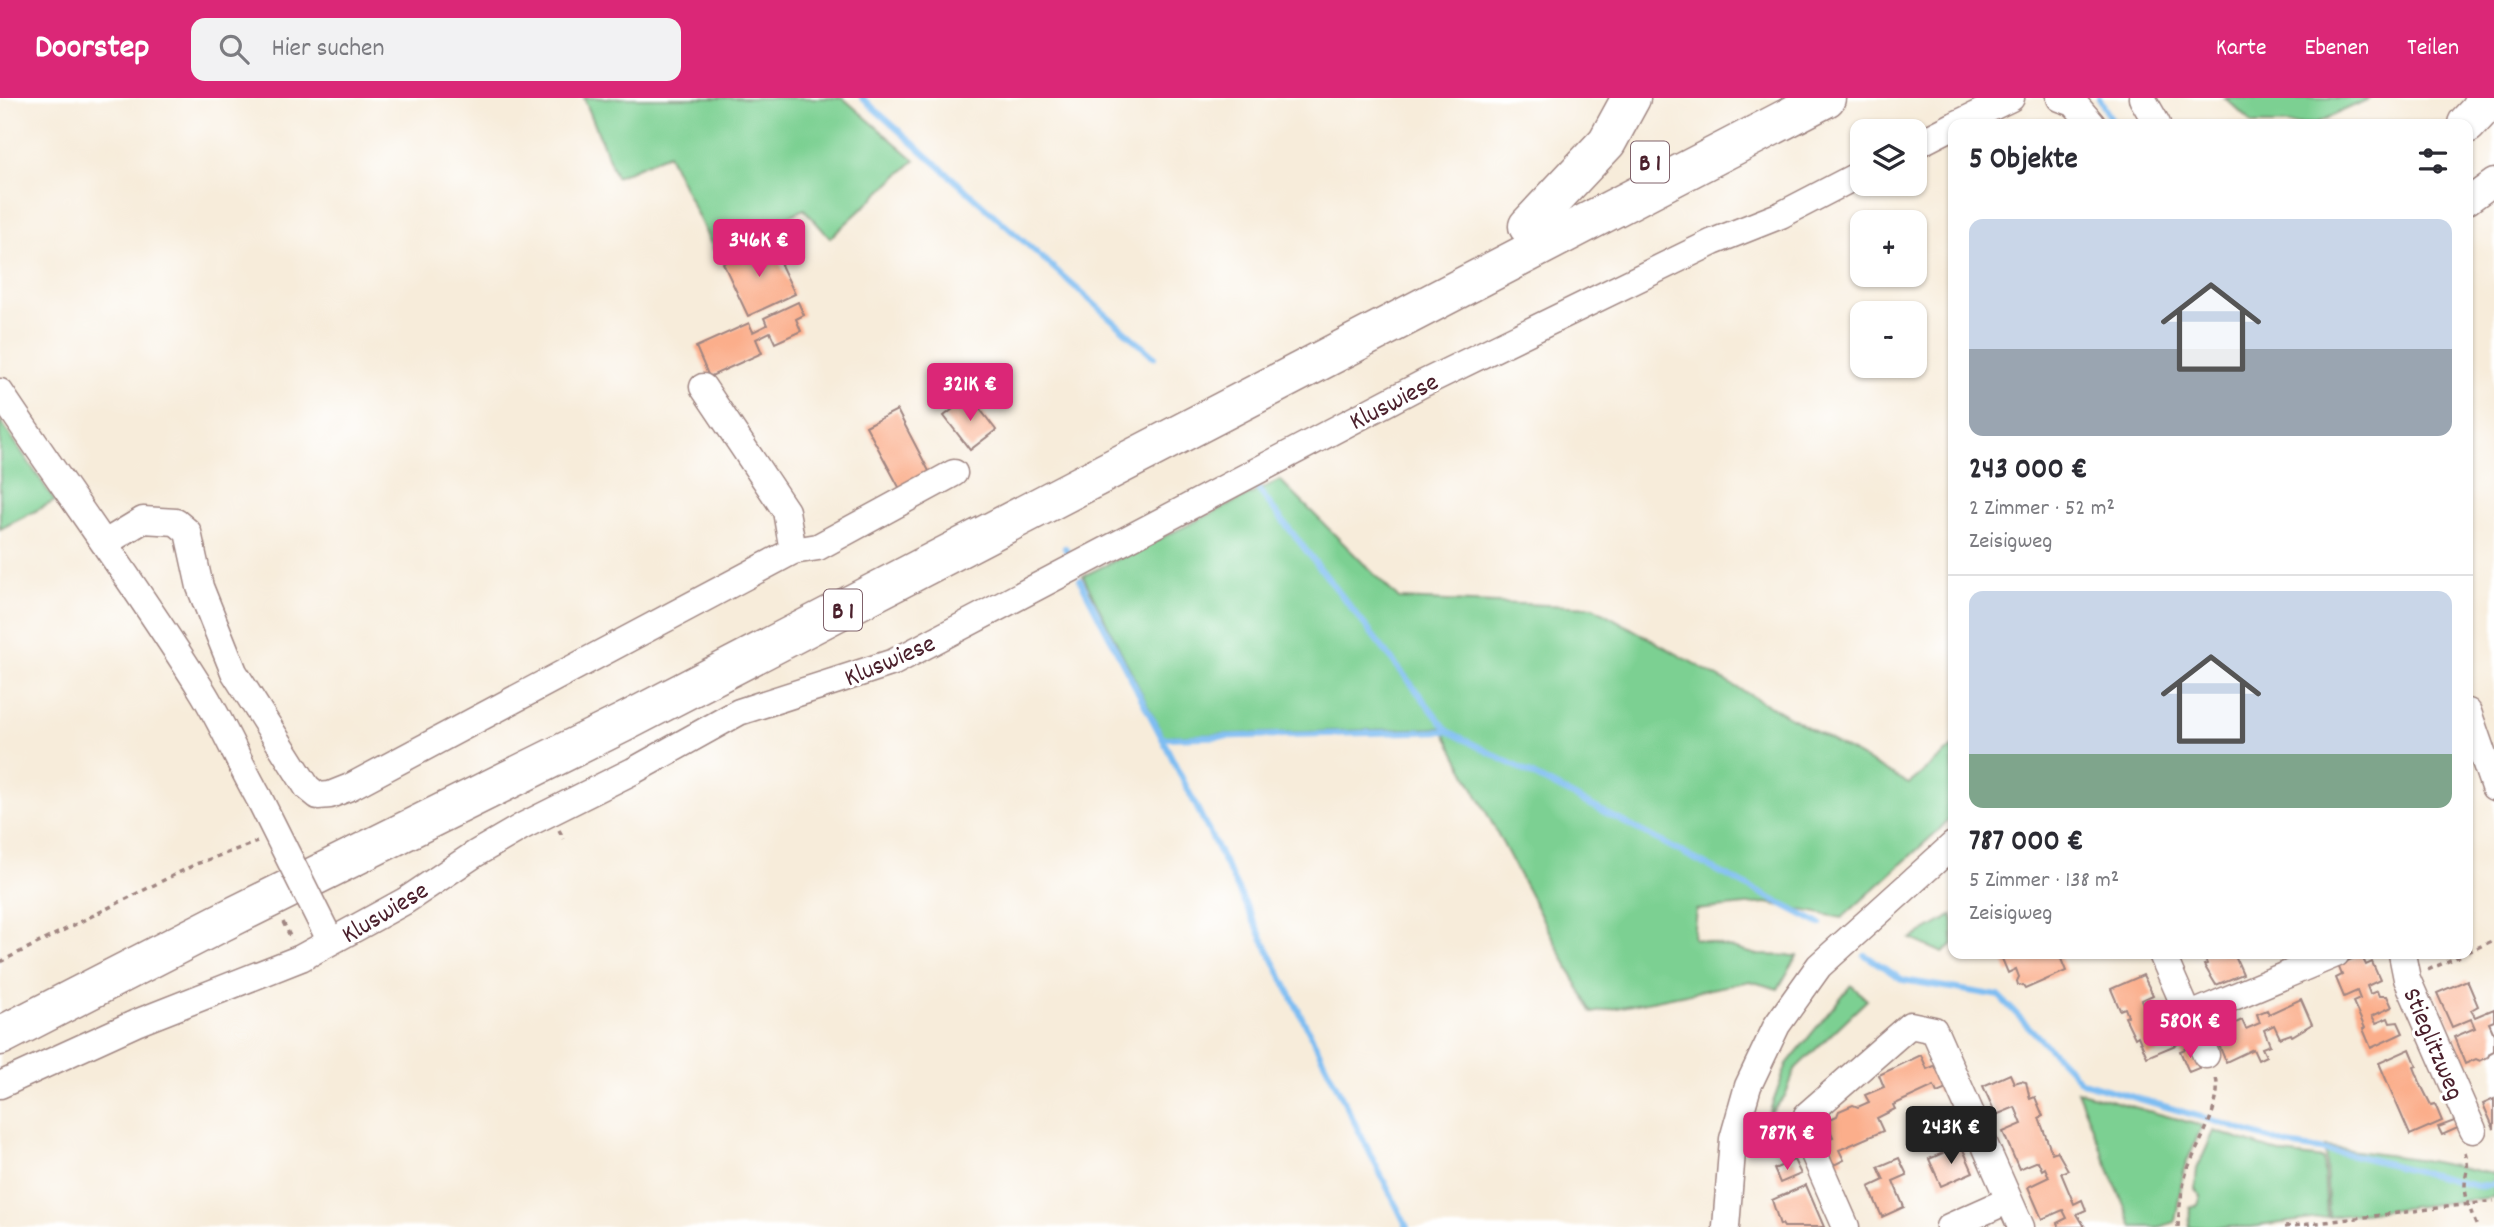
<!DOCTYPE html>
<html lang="de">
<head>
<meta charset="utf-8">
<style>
	:root { --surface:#fff; --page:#f2f2f3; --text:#2b2b33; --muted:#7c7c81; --line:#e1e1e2; --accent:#db2777 }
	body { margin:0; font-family:Dekko,sans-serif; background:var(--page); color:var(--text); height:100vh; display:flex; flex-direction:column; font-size:26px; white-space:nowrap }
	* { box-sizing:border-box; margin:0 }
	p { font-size:23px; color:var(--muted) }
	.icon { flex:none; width:38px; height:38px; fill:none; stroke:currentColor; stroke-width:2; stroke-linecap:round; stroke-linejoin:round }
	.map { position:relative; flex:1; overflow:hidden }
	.drawer { position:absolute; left:1948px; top:21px; width:525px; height:840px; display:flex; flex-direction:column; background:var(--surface); border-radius:14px; box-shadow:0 2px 5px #0004 }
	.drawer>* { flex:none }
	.tools { position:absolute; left:1850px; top:21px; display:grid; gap:14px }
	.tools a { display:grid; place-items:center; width:77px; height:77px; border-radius:14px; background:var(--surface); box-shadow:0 2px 5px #0004; font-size:35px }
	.price { position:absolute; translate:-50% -60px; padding:0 16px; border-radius:7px; background:var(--accent); color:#fff; font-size:23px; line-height:46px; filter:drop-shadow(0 2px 4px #0008) }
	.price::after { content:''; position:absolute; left:50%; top:42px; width:21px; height:16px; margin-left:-10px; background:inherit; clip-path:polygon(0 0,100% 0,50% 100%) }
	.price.current { background:#222; color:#fff }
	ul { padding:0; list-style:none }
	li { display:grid; align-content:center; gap:14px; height:371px; padding:0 21px }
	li+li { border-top:2px solid var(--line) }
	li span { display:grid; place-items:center; height:217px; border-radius:14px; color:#555 }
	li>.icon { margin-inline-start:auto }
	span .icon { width:126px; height:126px; fill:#fffc; stroke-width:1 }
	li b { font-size:30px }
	h2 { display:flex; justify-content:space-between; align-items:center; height:84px; padding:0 21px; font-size:30px }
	header { display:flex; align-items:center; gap:42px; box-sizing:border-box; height:98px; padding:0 35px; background:var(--accent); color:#fff }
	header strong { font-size:33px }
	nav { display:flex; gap:38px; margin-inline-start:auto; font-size:24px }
	.search { width:490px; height:63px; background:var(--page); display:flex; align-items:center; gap:18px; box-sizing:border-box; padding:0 24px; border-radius:14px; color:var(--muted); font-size:26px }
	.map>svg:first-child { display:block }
	.green { fill:#7cd092; stroke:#63785e; stroke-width:2 }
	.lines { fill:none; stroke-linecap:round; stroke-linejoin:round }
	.stream { stroke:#7ebdf2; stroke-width:6 }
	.building { fill:#fbae8b }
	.minor-casing { stroke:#a08682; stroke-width:29 }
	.highway-casing { stroke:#a08682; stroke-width:41 }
	.path { stroke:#a08682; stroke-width:3.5; stroke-dasharray:5 5; stroke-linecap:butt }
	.minor { stroke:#fff; stroke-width:26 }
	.highway { stroke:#fff; stroke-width:38 }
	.minor-bridge-casing { stroke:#a08682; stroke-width:29; stroke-linecap:butt }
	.minor-bridge { stroke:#fff; stroke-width:26 }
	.labels { text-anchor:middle; stroke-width:6; stroke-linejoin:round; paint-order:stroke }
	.shield { fill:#fff; stroke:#80626b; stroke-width:2 }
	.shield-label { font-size:24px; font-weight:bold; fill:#4a1f2b }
	.street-label { font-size:26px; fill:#4a1f2b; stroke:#fff }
</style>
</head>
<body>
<header>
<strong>Doorstep</strong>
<div class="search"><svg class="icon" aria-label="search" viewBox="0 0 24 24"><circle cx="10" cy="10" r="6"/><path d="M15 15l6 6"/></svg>Hier suchen</div>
<nav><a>Karte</a><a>Ebenen</a><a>Teilen</a></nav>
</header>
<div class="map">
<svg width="2494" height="1129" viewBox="0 0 2494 1129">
	<rect width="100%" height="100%" fill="#fff"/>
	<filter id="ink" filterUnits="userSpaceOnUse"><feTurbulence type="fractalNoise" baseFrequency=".0143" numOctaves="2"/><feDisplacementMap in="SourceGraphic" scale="14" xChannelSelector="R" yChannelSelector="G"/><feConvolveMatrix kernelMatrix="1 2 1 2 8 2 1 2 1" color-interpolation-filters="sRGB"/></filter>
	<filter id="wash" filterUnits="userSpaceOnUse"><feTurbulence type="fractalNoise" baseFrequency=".00686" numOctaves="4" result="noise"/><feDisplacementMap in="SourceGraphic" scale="28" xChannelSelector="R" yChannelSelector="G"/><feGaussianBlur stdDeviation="1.57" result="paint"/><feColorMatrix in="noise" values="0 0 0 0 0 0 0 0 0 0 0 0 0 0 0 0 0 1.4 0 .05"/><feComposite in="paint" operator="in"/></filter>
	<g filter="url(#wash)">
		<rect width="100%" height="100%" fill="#f7ecda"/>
		<g class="green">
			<path d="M 584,0 L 843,0 L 915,62 L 830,140 L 804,111 L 714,152 L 668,56 L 616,79 Z"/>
			<path d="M 2225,0 L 2371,0 L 2314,26 L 2253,26 Z"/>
			<path d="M 0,322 L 55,403 L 0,431 Z"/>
			<path d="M 1280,382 L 1399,501 L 1593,509 L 1909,686 L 1953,649 L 1953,719 L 1842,820 L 1766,805 L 1696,812 L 1693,840 L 1758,857 L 1797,858 L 1778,891 L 1750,883 L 1592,915 L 1442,630 L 1163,638 L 1083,478 Z"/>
			<path d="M 1953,817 L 1953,846 L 1943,855 L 1911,841 Z"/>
			<path d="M 1851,887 L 1867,902 L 1796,970 L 1785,998 L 1768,1018 L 1787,966 Z"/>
			<path d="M 2077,993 L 2202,1028 L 2184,1071 L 2175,1124 L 2159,1129 L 2133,1129 Z"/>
			<path d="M 2214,1033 L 2283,1056 L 2323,1061 L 2327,1119 L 2251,1129 L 2189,1129 L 2190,1110 L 2198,1107 L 2201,1098 L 2195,1091 L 2197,1071 Z"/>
			<path d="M 2325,1049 L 2417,1061 L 2494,1076 L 2494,1099 L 2329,1119 Z"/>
		</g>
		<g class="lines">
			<g class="stream">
				<path d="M 862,0 L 1154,259"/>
				<path d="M 2099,0 L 2114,26"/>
				<path d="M 1257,390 L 1448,633 L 1820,826"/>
				<path d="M 1065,450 L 1071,461"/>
				<path d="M 1080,482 L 1162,640 L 1448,633"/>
				<path d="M 1162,640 L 1407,1129"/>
				<path d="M 1865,857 L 1903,882 L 1999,898 L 2082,984 L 2218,1024 L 2287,1047 L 2353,1057 L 2476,1088 L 2494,1086"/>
			</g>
		</g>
		<g id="blocks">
			<g class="building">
				<path d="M 770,144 L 795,196 L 748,218 L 723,165 Z"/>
				<path d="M 798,204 L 804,217 L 796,221 L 801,233 L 775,245 L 770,234 L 756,241 L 762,255 L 709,279 L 696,249 L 749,225 L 753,234 L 767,227 L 764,220 Z"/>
				<path d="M 970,298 L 996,332 L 970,352 L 944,318 Z"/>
				<path d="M 897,312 L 930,375 L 900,391 L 866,328 Z"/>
				<path d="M 2000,856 L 2059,856 L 2066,873 L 2025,891 L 2023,888 L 2018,887 L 2017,883 L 2019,879 L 2016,871 L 2008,875 Z"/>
				<path d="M 2203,856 L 2234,856 L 2243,876 L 2216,887 L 2204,867 L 2207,866 Z"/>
				<path d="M 2361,857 L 2366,867 L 2372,864 L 2380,882 L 2367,888 L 2370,896 L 2377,893 L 2379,898 L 2387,898 L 2392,909 L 2372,918 L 2376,925 L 2388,920 L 2390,925 L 2398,924 L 2403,935 L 2371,950 L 2363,931 L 2365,930 L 2353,904 L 2360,901 L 2357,893 L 2344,899 L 2336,880 L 2342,877 L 2338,867 Z"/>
				<path d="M 2143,877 L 2153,897 L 2142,902 L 2146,910 L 2155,906 L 2178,946 L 2147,959 L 2138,938 L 2135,940 L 2125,919 L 2128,918 L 2125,910 L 2120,912 L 2111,891 Z"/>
				<path d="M 2467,882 L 2478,908 L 2471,912 L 2475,919 L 2494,911 L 2494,923 L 2489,925 L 2494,936 L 2494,953 L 2490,955 L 2488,959 L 2480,963 L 2476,961 L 2465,966 L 2454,939 L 2475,930 L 2471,921 L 2452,929 L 2437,895 Z"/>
				<path d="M 2301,901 L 2312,926 L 2292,938 L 2291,936 L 2280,940 L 2274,927 L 2264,932 L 2270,947 L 2262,950 L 2266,958 L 2258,962 L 2253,951 L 2226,964 L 2214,935 L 2242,922 L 2246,931 L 2260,925 L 2257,916 L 2267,912 L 2269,916 Z"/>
				<path d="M 2190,949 L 2199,970 L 2189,974 L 2180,953 Z"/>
				<path d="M 2410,951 L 2417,968 L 2414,969 L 2422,989 L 2431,1007 L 2435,1006 L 2442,1023 L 2410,1037 L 2379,965 Z"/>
				<path d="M 1921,957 L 1927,971 L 1939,966 L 1949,990 L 1937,995 L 1934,988 L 1893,1007 L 1895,1011 L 1877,1020 L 1883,1033 L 1839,1052 L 1844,1062 L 1832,1068 L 1821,1044 L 1833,1039 L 1826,1023 L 1837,1018 L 1839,1013 L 1853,1007 L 1858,1009 L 1869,1004 L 1865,997 L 1884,989 L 1879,977 Z"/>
				<path d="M 2010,976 L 2014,985 L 2021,983 L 2026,984 L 2030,1001 L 2035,999 L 2043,1018 L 2039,1020 L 2052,1055 L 2057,1053 L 2068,1072 L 2061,1075 L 2074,1106 L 2082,1102 L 2086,1112 L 2077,1116 L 2085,1129 L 2059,1129 L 2057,1125 L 2067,1120 L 2063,1112 L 2042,1121 L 2028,1089 L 2049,1079 L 2045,1070 L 2042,1072 L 2038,1063 L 2019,1071 L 2003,1034 L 2022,1026 L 2015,1009 L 1996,1017 L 1983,988 Z"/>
				<path d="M 2494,1001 L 2494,1031 L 2483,1006 Z"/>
				<path d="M 2457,1022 L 2460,1029 L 2442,1037 L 2438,1029 Z"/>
				<path d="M 1961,1047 L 1973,1074 L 1941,1088 L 1929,1061 Z"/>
				<path d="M 1899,1060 L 1907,1077 L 1893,1083 L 1904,1109 L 1882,1119 L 1869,1089 L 1884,1082 L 1878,1069 Z"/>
				<path d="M 1794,1062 L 1801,1076 L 1780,1085 L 1774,1071 Z"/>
				<path d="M 1806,1087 L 1824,1129 L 1784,1129 L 1782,1126 L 1780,1127 L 1772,1102 Z"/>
			</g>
		</g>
	</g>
	<g filter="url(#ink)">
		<use href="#blocks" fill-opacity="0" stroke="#a08682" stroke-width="2"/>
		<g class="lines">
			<g class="minor-casing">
				<g id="minor">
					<path d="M 2060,0 L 2074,5 L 2092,26"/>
					<path d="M 2142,0 L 2157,26"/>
					<path d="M 1957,26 L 2011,0"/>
					<path d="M 1914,48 L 1953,28"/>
					<path d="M 2468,103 L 2494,84"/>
					<path d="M 703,289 L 786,413 L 793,453"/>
					<path d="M 0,294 C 66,393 138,490 201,591 C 223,626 239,665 259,700"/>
					<path d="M 105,445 L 143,422 L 176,424 L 188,434 L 200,489 L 234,574 L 307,689 L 318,698 L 330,697 L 350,689 L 793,453 L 818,449 L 954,375"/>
					<path d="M 2468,614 L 2494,689"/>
					<path d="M 2162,856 L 2206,957"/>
					<path d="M 2402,856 L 2407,881 L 2473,1032"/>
					<path d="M 2188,918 L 2336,856"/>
					<path d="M 0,987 L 136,925 L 301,860 L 405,803 L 475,756 L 523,728 L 633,673 L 739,614 L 894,564 L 1424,285 L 1713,144 L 1781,117 L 1862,75"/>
					<path d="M 1726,1129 L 1733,1041 L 1748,988 L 1777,927 L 1819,868 L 1953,747"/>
					<path d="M 1846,1129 L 1804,1033 L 1807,1017 L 1910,927 L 1934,932 L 2021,1129"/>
					<path d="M 1949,1129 L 2007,1103"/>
				</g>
			</g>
			<g class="highway-casing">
				<g id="highway">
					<path d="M 2467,26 L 2479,13 L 2485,0"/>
					<path d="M 1528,128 L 1607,44 L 1631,0"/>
					<path d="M 0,938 L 220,825 L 625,624 L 1826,0"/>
				</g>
			</g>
			<g class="path">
				<path d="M 559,732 L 564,741"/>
				<path d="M 283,824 L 292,842"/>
				<path d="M 2468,854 L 2494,842"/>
				<path d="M 0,864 L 196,766 L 257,744"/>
				<path d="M 2428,872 L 2464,856"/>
				<path d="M 2465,1054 C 2470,1071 2465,1073 2465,1089 C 2466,1103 2472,1116 2477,1129"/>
				<path d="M 2178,1129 C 2179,1111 2182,1087 2188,1070 C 2198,1045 2225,1003 2215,977"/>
				<path d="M 2285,1129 L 2494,1103"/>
			</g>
			<use href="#minor" class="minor"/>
			<use href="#highway" class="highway"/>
			<g class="minor-bridge-casing">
				<path id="minor-bridge" d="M 259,700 L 325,832"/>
			</g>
			<use href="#minor-bridge" class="minor-bridge"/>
		</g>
	</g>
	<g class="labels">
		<g class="shield">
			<rect x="1631" y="43.5" width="38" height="41" rx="5"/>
			<rect x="824" y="491.5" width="38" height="41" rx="5"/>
		</g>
		<g class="shield-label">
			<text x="1650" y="72">B 1</text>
			<text x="843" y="520">B 1</text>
		</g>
		<g class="street-label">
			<text transform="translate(1393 302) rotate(-27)" y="9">Kluswiese</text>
			<text transform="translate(889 561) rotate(-23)" y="9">Kluswiese</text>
			<text transform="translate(384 813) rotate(-31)" y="9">Kluswiese</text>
			<text transform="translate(2435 945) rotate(67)" y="9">Stieglitzweg</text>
		</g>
	</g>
</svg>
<div class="tools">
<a><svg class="icon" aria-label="layers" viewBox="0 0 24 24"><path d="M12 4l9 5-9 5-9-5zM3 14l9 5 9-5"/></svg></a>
<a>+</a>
<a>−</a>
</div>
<b class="price" style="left:759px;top:181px">346K €</b>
<b class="price" style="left:970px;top:325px">321K €</b>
<b class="price" style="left:2190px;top:962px">580K €</b>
<b class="price current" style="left:1951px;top:1068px">243K €</b>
<b class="price" style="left:1787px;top:1074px">787K €</b>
<section class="drawer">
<h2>5 Objekte<svg class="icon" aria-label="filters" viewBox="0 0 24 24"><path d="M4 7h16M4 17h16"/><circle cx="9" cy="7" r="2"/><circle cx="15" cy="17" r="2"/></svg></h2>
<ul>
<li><span style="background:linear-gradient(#c9d6e8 60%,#9aa5b1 0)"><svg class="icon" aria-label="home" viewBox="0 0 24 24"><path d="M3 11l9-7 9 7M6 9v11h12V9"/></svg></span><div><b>243 000 €</b><p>2 Zimmer · 52 m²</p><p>Zeisigweg</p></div></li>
<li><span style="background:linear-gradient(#c9d6e8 75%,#7fa58c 0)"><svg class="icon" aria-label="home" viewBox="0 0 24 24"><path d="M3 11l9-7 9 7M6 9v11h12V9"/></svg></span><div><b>787 000 €</b><p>5 Zimmer · 138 m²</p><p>Zeisigweg</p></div></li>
</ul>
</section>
</div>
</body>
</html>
